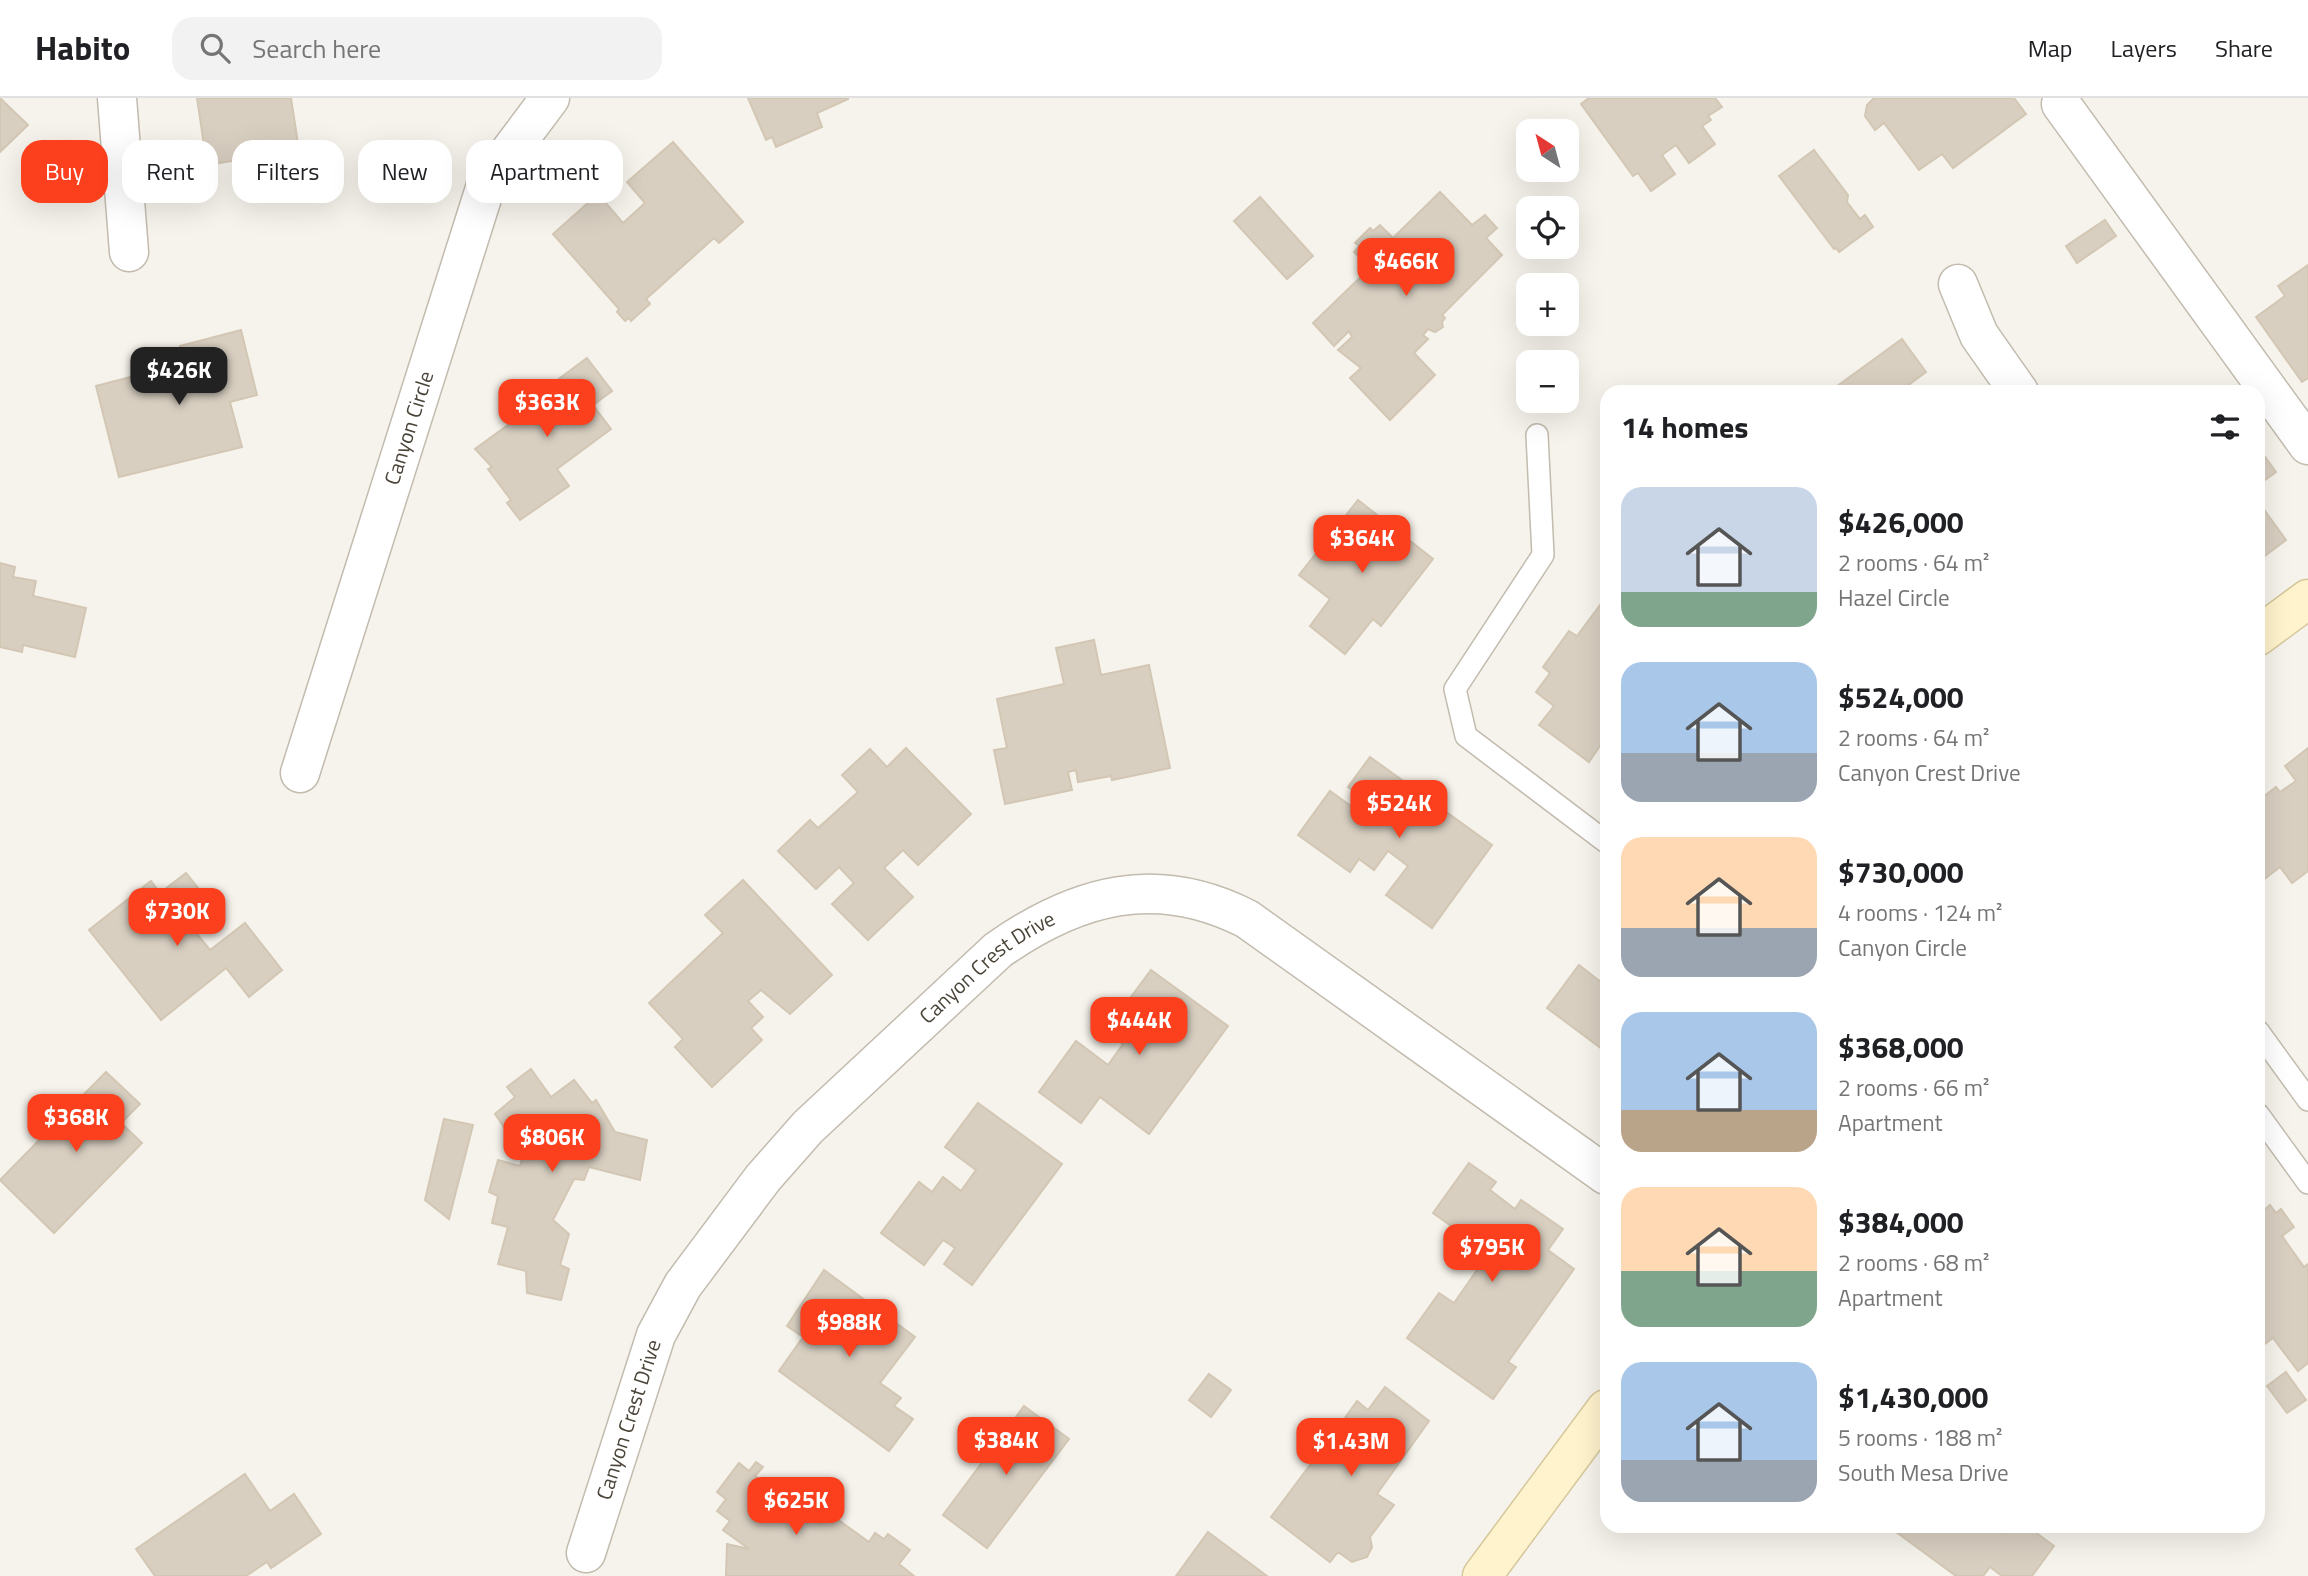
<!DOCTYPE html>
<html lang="en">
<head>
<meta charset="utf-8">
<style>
	:root { --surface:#fff; --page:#f2f2f2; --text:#202124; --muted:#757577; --line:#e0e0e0; --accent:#fc3f1d }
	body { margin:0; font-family:"Titillium Web",sans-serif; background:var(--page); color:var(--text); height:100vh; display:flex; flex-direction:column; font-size:26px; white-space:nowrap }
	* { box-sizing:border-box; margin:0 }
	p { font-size:23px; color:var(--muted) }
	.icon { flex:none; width:38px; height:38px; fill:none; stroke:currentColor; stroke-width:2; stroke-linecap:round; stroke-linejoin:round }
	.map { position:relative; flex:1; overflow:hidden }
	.drawer { position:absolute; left:1600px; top:287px; width:665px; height:1148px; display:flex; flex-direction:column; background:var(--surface); border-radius:21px; box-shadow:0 7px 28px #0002 }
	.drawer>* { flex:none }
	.guide { position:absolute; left:21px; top:42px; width:665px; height:63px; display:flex; gap:14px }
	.needle { width:46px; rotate:324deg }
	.fabs { position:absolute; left:1516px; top:21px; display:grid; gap:14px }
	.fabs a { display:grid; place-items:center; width:63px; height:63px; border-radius:14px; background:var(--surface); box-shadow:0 7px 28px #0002; font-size:35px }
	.price { position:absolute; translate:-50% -60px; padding:0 16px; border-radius:14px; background:var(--accent); color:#fff; font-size:23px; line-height:46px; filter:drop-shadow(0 2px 4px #0008) }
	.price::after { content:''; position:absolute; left:50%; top:42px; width:21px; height:16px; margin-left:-10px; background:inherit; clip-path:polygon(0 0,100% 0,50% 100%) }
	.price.current { background:#222; color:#fff }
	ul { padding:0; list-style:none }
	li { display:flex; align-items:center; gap:21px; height:175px; padding:0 21px }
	li span { display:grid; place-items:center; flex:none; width:196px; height:140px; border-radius:21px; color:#555 }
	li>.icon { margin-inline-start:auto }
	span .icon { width:84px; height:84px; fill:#fffc; stroke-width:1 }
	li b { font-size:30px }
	h2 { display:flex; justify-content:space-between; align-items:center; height:84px; padding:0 21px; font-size:30px }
	.chip { padding:0 24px; border-radius:21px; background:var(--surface); box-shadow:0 7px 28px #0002; font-size:24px; line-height:63px }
	.chip.current { background:var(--accent); color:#fff }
	header { display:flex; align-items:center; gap:42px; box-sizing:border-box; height:98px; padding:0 35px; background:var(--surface); border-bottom:2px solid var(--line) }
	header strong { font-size:33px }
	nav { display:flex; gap:38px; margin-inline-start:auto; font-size:24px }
	.search { width:490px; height:63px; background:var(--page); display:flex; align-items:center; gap:18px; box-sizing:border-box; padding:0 24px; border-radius:21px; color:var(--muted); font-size:26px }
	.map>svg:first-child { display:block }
	.building { fill:#d8cfc1; stroke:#d3c7b4; stroke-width:2 }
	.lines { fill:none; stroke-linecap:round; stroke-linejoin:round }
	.lane-casing { stroke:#c2bbae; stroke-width:24 }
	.street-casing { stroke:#c2bbae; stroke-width:41 }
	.secondary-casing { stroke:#d6c79b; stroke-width:41 }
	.lane { stroke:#fff; stroke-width:21 }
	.street { stroke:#fff; stroke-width:38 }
	.secondary { stroke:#fff3cd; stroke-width:38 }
	.labels { text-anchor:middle; stroke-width:5; stroke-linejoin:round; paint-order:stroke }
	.street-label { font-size:21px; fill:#4b4439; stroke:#fff }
</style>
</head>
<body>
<header>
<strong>Habito</strong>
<div class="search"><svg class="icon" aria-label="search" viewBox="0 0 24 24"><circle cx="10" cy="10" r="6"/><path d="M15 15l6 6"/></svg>Search here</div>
<nav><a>Map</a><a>Layers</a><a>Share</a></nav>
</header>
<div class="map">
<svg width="2308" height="1478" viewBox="0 0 2308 1478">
	<rect width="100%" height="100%" fill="#f6f3ec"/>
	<g class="building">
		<path d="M 0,0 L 28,27 L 0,54 Z"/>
		<path d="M 197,0 L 291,0 L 299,52 L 207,67 Z"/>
		<path d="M 748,0 L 848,0 L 848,1 L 817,15 L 822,29 L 776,49 L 772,39 L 766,42 Z"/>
		<path d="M 1589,0 L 1715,0 L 1722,9 L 1708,18 L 1711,22 L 1702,28 L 1715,46 L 1689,65 L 1676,47 L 1662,57 L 1675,76 L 1651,93 L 1638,75 L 1633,78 L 1581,6 Z"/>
		<path d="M 2014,0 L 2026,16 L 1953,70 L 1942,56 L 1919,72 L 1884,25 L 1875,32 L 1865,18 L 1867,7 L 1874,0 Z"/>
		<path d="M 673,44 L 743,124 L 719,145 L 714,140 L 646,201 L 650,206 L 631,223 L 629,220 L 625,223 L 617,214 L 619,211 L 553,136 L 598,96 L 623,125 L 645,105 L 627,84 Z"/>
		<path d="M 1814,52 L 1848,97 L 1847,104 L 1860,121 L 1865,117 L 1873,129 L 1839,154 L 1836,150 L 1834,151 L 1779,78 Z"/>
		<path d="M 1440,94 L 1472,127 L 1485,117 L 1497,130 L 1486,140 L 1502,157 L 1442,217 L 1445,220 L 1442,224 L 1443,229 L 1435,234 L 1428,231 L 1423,237 L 1428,241 L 1414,255 L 1435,277 L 1390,322 L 1350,280 L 1361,270 L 1338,252 L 1352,239 L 1349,233 L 1334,248 L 1313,225 L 1370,170 L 1354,154 L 1359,148 L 1355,145 L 1370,130 L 1373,133 L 1380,127 L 1393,140 Z"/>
		<path d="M 1260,99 L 1313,158 L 1287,181 L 1234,123 Z"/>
		<path d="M 2105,122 L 2116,138 L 2077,165 L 2066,148 Z"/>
		<path d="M 2308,167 L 2308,280 L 2302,284 L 2256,219 L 2285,198 L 2278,188 Z"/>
		<path d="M 241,232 L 257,297 L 230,304 L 242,349 L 119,379 L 96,288 L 184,265 L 180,248 Z"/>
		<path d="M 1902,241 L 1926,274 L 1899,294 L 1829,294 Z"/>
		<path d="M 587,260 L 612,293 L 593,307 L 611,331 L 557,371 L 569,388 L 520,422 L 507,405 L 511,402 L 488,371 L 492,369 L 475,351 L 541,303 L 536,298 Z"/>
		<path d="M 2258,349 L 2276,374 L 2258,387 Z"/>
		<path d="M 1358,402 L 1433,461 L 1381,528 L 1373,521 L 1345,556 L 1310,528 L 1330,501 L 1299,477 Z"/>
		<path d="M 2260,406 L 2286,442 L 2258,463 L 2258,408 Z"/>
		<path d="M 0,465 L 15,469 L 13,479 L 36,483 L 33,498 L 86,510 L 75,559 L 23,547 L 22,554 L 0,549 Z"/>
		<path d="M 1606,499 L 1606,639 L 1589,664 L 1539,627 L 1554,608 L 1536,594 L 1550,575 L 1543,569 L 1569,533 L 1577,538 Z"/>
		<path d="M 1094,542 L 1101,577 L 1149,567 L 1170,670 L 1112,682 L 1111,678 L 1078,684 L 1076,672 L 1068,674 L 1072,692 L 1005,706 L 994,652 L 1007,650 L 997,601 L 1064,586 L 1056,550 Z"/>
		<path d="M 906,650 L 971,716 L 918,767 L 903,752 L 884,770 L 913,799 L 868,842 L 832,806 L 854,785 L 839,769 L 816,791 L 778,753 L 810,722 L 818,730 L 858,694 L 842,677 L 870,651 L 887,669 Z"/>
		<path d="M 2308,650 L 2308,773 L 2292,785 L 2280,769 L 2258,786 L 2258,703 L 2276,689 L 2280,694 L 2296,683 L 2285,668 Z"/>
		<path d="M 1370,659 L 1492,747 L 1432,830 L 1386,797 L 1408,768 L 1388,753 L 1374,772 L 1359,761 L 1350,774 L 1298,737 L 1330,693 L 1355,711 L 1363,699 L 1348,689 Z"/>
		<path d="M 186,775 L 207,801 L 184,820 L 210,852 L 245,825 L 282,872 L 249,899 L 226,870 L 161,922 L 89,832 L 151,783 L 160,795 Z"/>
		<path d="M 743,782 L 832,877 L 790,916 L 761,892 L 748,903 L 763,919 L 751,930 L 762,942 L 712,989 L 675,949 L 683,941 L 649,905 L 723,835 L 705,817 Z"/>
		<path d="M 1579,867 L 1606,888 L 1606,954 L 1547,910 Z"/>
		<path d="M 1151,872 L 1228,928 L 1149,1036 L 1100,999 L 1081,1025 L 1039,994 L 1076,943 L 1108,967 L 1123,946 L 1105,934 Z"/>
		<path d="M 531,971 L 551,999 L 574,982 L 592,1005 L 596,1002 L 615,1034 L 647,1042 L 640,1082 L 589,1069 L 584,1082 L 574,1081 L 553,1122 L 569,1136 L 560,1167 L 569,1171 L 561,1202 L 527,1195 L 526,1173 L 498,1166 L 508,1129 L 492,1125 L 498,1098 L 489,1094 L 498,1062 L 520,1068 L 523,1057 L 495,1016 L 515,999 L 507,989 Z"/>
		<path d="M 106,974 L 140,1006 L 121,1025 L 142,1045 L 54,1135 L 0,1082 Z"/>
		<path d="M 978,1005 L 1062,1066 L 972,1187 L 944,1166 L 955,1150 L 943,1142 L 924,1167 L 881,1135 L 919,1084 L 932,1094 L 943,1079 L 961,1093 L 976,1072 L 945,1049 Z"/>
		<path d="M 444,1021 L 473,1027 L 449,1121 L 425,1102 Z"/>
		<path d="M 1469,1065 L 1496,1084 L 1490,1092 L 1515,1111 L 1521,1102 L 1563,1131 L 1548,1152 L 1574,1171 L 1508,1264 L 1516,1269 L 1493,1301 L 1407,1240 L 1439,1195 L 1454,1205 L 1489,1155 L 1433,1115 Z"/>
		<path d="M 2258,1104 L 2264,1112 L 2270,1107 L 2276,1115 L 2281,1111 L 2294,1129 L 2282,1138 L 2304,1169 L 2308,1166 L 2308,1265 L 2298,1273 L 2273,1240 L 2258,1251 Z"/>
		<path d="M 824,1172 L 915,1239 L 880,1285 L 901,1300 L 894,1308 L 913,1321 L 889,1353 L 779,1273 L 803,1239 L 787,1228 Z"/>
		<path d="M 2286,1274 L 2306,1302 L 2287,1315 L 2267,1288 Z"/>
		<path d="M 1209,1276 L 1231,1292 L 1211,1319 L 1189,1302 Z"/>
		<path d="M 1385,1289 L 1429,1323 L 1377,1396 L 1394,1407 L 1370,1439 L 1372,1449 L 1367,1459 L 1352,1464 L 1338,1454 L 1330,1464 L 1271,1419 L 1319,1355 L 1309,1351 L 1309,1339 L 1317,1335 L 1324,1338 L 1336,1321 L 1342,1324 L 1357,1303 L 1368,1312 Z"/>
		<path d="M 1024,1308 L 1069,1341 L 987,1450 L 943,1417 Z"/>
		<path d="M 756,1364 L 763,1369 L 755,1378 L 821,1427 L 830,1416 L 869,1444 L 875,1435 L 884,1441 L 888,1436 L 910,1452 L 899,1466 L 914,1478 L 726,1478 L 727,1446 L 749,1451 L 723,1432 L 730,1423 L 717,1413 L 726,1401 L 717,1394 L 739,1365 L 749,1373 Z"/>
		<path d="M 245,1376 L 270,1413 L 294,1396 L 321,1436 L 271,1470 L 267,1464 L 246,1478 L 155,1478 L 136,1451 Z"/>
		<path d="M 1888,1428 L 1996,1428 L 2005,1435 L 2010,1428 L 2027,1428 L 2054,1448 L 2032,1478 L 2002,1478 L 1990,1469 L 1983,1478 L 1956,1478 Z"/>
		<path d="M 1208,1434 L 1267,1478 L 1176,1478 Z"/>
	</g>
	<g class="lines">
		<g class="lane-casing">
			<g id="lane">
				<path d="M 1537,337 L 1543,457 L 1455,591 L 1466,638 L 1606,744"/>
				<path d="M 2258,933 L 2308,1002"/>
				<path d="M 2258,1016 L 2308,1085"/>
			</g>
		</g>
		<g class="street-casing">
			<g id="street">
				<path d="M 117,0 L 129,154"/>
				<path d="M 2061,6 L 2308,347"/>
				<path d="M 1958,186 L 1979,237 L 2019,294"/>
				<path id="s1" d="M 300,675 L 487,84 L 550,0"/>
				<path id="s2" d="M 586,1455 L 656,1237 L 683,1187 L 763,1080 L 808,1029 L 998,852 C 1078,796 1157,775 1247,821 L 1606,1077"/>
			</g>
		</g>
		<g class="secondary-casing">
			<g id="secondary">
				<path d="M 2258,538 L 2308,501"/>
				<path d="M 1482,1478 L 1606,1311"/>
			</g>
		</g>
		<use href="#lane" class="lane"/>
		<use href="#street" class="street"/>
		<use href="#secondary" class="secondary"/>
	</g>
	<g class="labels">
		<g class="street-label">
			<text dy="7" stroke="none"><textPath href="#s1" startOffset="362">Canyon Circle</textPath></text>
			<text dy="7" stroke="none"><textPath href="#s2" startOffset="728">Canyon Crest Drive</textPath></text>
			<text dy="7" stroke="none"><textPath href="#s2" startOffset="140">Canyon Crest Drive</textPath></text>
		</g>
	</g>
</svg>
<div class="fabs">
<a><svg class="needle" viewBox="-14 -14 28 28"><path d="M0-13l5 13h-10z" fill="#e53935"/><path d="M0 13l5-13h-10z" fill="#757577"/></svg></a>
<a><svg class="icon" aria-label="locate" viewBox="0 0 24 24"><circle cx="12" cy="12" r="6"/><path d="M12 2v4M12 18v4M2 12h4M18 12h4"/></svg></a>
<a>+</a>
<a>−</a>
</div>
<b class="price" style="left:1406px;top:200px">$466K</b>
<b class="price current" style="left:179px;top:309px">$426K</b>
<b class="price" style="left:547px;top:341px">$363K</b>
<b class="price" style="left:1362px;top:477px">$364K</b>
<b class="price" style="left:1399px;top:742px">$524K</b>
<b class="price" style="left:177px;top:850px">$730K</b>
<b class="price" style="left:1139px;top:959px">$444K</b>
<b class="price" style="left:76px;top:1056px">$368K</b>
<b class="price" style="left:552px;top:1076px">$806K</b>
<b class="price" style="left:1492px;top:1186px">$795K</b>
<b class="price" style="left:849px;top:1261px">$988K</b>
<b class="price" style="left:1006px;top:1379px">$384K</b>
<b class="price" style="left:1351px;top:1380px">$1.43M</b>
<b class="price" style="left:796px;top:1439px">$625K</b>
<div class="guide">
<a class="chip current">Buy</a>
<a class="chip">Rent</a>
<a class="chip">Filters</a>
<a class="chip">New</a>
<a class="chip">Apartment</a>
</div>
<section class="drawer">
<h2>14 homes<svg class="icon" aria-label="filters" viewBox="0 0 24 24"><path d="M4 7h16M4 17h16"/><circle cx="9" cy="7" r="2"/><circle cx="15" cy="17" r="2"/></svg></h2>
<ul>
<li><span style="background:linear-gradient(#c9d6e8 75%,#7fa58c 0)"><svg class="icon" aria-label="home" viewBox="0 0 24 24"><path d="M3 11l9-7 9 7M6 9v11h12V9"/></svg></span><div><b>$426,000</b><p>2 rooms · 64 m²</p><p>Hazel Circle</p></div></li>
<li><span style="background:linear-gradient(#a9c7e8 65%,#9aa5b1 0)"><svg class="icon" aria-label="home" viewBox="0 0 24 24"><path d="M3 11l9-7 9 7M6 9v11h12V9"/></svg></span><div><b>$524,000</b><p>2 rooms · 64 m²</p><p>Canyon Crest Drive</p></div></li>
<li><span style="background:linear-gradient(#ffd9b3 65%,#9aa5b1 0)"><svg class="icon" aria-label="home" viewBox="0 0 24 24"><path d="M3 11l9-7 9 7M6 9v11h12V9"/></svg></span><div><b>$730,000</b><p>4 rooms · 124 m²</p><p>Canyon Circle</p></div></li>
<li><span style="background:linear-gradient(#a9c7e8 70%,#b9a48a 0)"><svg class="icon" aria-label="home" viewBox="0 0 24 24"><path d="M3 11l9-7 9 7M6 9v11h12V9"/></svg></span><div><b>$368,000</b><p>2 rooms · 66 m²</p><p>Apartment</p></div></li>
<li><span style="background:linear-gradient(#ffd9b3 60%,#7fa58c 0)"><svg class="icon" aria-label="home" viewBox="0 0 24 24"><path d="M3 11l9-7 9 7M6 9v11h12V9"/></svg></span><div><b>$384,000</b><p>2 rooms · 68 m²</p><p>Apartment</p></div></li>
<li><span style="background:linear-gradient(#a9c7e8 70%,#9aa5b1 0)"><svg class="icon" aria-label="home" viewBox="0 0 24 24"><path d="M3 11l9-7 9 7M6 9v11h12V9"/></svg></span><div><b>$1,430,000</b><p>5 rooms · 188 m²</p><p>South Mesa Drive</p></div></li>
</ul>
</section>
</div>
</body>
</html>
